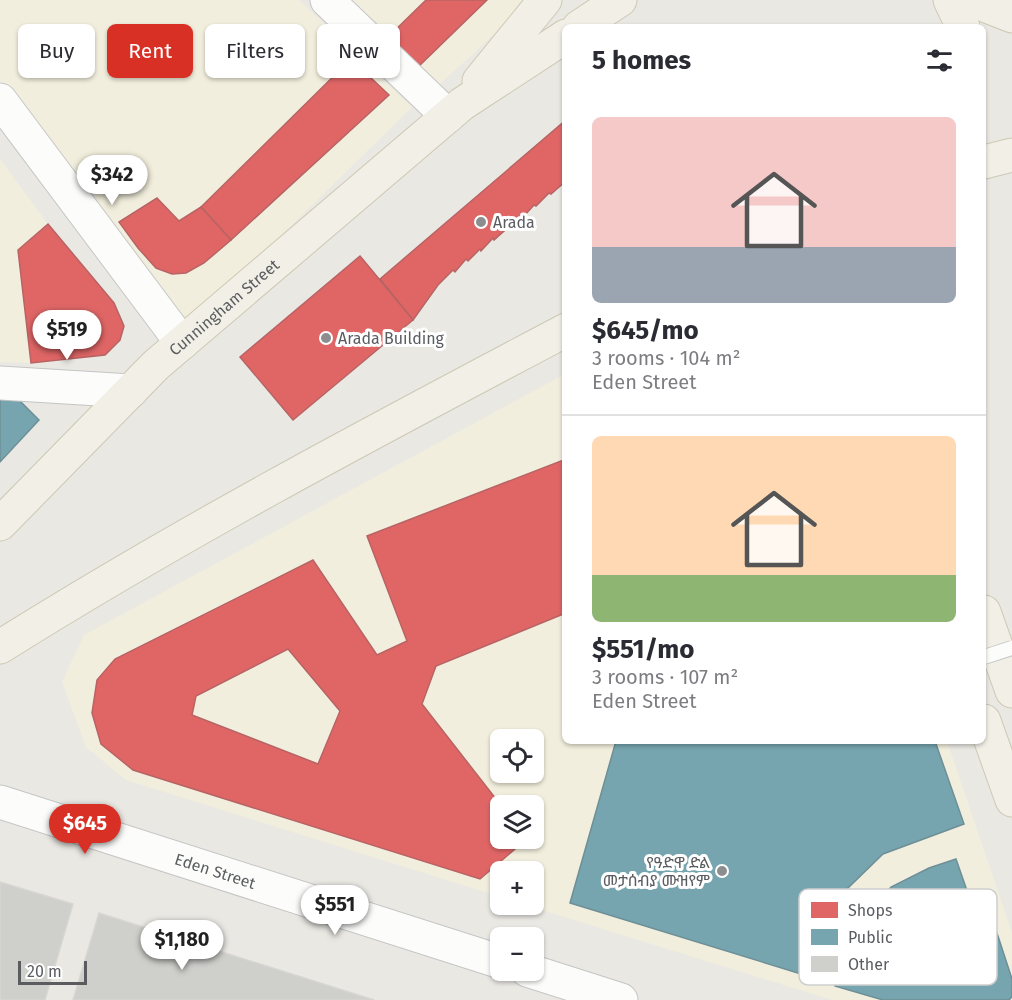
<!DOCTYPE html>
<html lang="en">
<head>
<meta charset="utf-8">
<style>
	:root { --surface:#fff; --page:#f7f7f7; --text:#2b2b33; --muted:#7c7c81; --line:#e1e1e2; --accent:#d93025 }
	body { margin:0; font-family:"Fira Sans","Noto Sans Ethiopic",sans-serif; background:var(--page); color:var(--text); height:100vh; display:flex; flex-direction:column; font-size:22px; white-space:nowrap }
	* { box-sizing:border-box; margin:0 }
	p { font-size:20px; color:var(--muted) }
	.icon { flex:none; width:33px; height:33px; fill:none; stroke:currentColor; stroke-width:2; stroke-linecap:round; stroke-linejoin:round }
	.map { position:relative; flex:1; overflow:hidden }
	.side { position:absolute; left:562px; top:24px; width:424px; height:720px; display:flex; flex-direction:column; background:var(--surface); border-radius:9px; box-shadow:0 2px 4px #0004 }
	.side>* { flex:none }
	.top-card { position:absolute; left:18px; top:24px; width:454px; height:54px; display:flex; gap:12px }
	.buttons { position:absolute; left:490px; top:729px; display:grid; gap:12px }
	.buttons a { display:grid; place-items:center; width:54px; height:54px; border-radius:9px; background:var(--surface); box-shadow:0 2px 4px #0004; font-size:30px }
	.scale { position:absolute; left:18px; bottom:15px; width:69px; box-sizing:border-box; padding-left:6px; border:3px solid #5a5c60; border-top:0; font-size:16px; line-height:21px; white-space:nowrap; color:#5a5c60; -webkit-text-stroke:4px #fff; paint-order:stroke }
	.price { position:absolute; translate:-50% -51px; padding:0 14px; border-radius:21px; background:#fff; color:#222; font-size:20px; line-height:39px; filter:drop-shadow(0 2px 3px #0008) }
	.price::after { content:''; position:absolute; left:50%; top:36px; width:18px; height:14px; margin-left:-9px; background:inherit; clip-path:polygon(0 0,100% 0,50% 100%) }
	.price.current { background:var(--accent); color:#fff }
	ul { padding:0; list-style:none }
	li { display:grid; align-content:center; gap:12px; height:318px; padding:0 30px }
	li+li { border-top:2px solid var(--line) }
	li span { display:grid; place-items:center; height:186px; border-radius:9px; color:#555 }
	li>.icon { margin-inline-start:auto }
	span .icon { width:108px; height:108px; fill:#fffc; stroke-width:1 }
	li b { font-size:26px }
	h2 { display:flex; justify-content:space-between; align-items:center; height:72px; padding:0 30px; font-size:26px }
	.tag { padding:0 21px; border-radius:9px; background:var(--surface); box-shadow:0 2px 4px #0004; font-size:21px; line-height:54px }
	.tag.current { background:var(--accent); color:#fff }
	.map>svg:first-child { display:block }
	.commercial { fill:#f2eedd; fill-rule:evenodd }
	.shops { fill:#e06666; stroke:#b86364; stroke-width:1.5; fill-rule:evenodd }
	.public { fill:#76a5af; stroke:#6e8f97; stroke-width:1.5 }
	.building { fill:#cfcfcc; stroke:#d7d6d2; stroke-width:1.5 }
	.lines { fill:none; stroke-linecap:round; stroke-linejoin:round }
	.tertiary-casing { stroke:#c6c7c6; stroke-width:35 }
	.secondary-casing { stroke:#c5c5c5; stroke-width:35 }
	.primary-casing { stroke:#cec8b4; stroke-width:35 }
	.tertiary { stroke:#fcfcfb; stroke-width:33 }
	.secondary { stroke:#fcfcfb; stroke-width:33 }
	.primary { stroke:#f1efe6; stroke-width:33 }
	.service-bridge-casing { stroke:#c6c7c6; stroke-width:16; stroke-linecap:butt }
	.service-bridge { stroke:#fcfcfb; stroke-width:14 }
	.poi-dot { fill:#8c8d8e; stroke:#fff; stroke-width:2 }
	.labels { text-anchor:middle; stroke-width:6; stroke-linejoin:round; paint-order:stroke }
	.poi-label { font-size:16px; fill:#5a5c60; stroke:#fff; text-anchor:start }
	.street-label { font-size:16px; fill:#5a5c60; stroke:#fff }
	.key { fill:#fff; stroke:#cececf; stroke-width:1.5 }
	.key-label { font-size:16px; fill:#5a5c60 }
</style>
</head>
<body>
<div class="map">
<svg width="1012" height="1000" viewBox="0 0 1012 1000">
	<rect width="100%" height="100%" fill="#e9e8e3"/>
	<g class="commercial">
		<path d="M 0,0 L 299,0 L 412,107 L 177,338 L 0,99 Z"/>
		<path d="M 325,0 L 526,0 L 526,2 L 471,56 L 427,95 Z"/>
		<path d="M 0,159 L 48,224 L 18,250 L 31,363 L 0,362 Z"/>
		<path d="M 565,374 L 566,741 L 947,741 L 1012,933 L 1012,1000 L 832,1000 L 526,905 L 534,904 L 534,872 L 501,872 L 501,897 L 126,780 L 86,747 L 62,682 L 84,635 ZM 501,740 L 534,740 L 534,772 L 501,772 ZM 501,806 L 534,806 L 534,838 L 501,838 Z"/>
	</g>
	<g class="shops">
		<path d="M 426,0 L 487,0 L 415,70 L 385,40 Z"/>
		<path d="M 351,59 L 389,95 L 231,240 L 201,207 Z"/>
		<path d="M 566,120 L 566,181 L 551,194 L 549,193 L 536,206 L 534,205 L 523,217 L 521,216 L 494,240 L 493,238 L 481,251 L 480,249 L 468,261 L 466,259 L 455,272 L 453,270 L 438,285 L 413,320 L 380,279 Z"/>
		<path d="M 157,198 L 179,221 L 201,207 L 231,240 L 204,263 L 186,273 L 172,274 L 156,268 L 138,248 L 119,222 Z"/>
		<path d="M 48,224 L 114,303 L 124,326 L 120,340 L 105,355 L 31,363 L 18,250 Z"/>
		<path d="M 360,256 L 413,320 L 293,420 L 240,357 Z"/>
		<path d="M 566,459 L 566,613 L 436,666 L 422,704 L 496,799 L 515,806 L 501,806 L 501,838 L 528,838 L 480,879 L 133,770 L 101,744 L 92,713 L 97,680 L 115,659 L 313,560 L 377,655 L 407,641 L 367,536 ZM 288,649 L 340,711 L 318,764 L 192,715 L 196,696 Z"/>
		<path d="M 534,812 L 540,814 L 534,834 Z"/>
	</g>
	<g class="public">
		<path d="M 14,395 L 39,420 L 0,462 L 0,397 Z"/>
		<path d="M 616,741 L 935,741 L 964,824 L 883,854 L 847,889 L 811,977 L 570,903 Z"/>
		<path d="M 956,859 L 980,928 L 994,924 L 1012,979 L 1012,997 L 1009,1000 L 883,1000 L 835,986 L 861,922 L 891,887 L 929,868 Z"/>
	</g>
	<g class="building">
		<path d="M 0,882 L 73,904 L 45,1000 L 0,1000 Z"/>
		<path d="M 99,913 L 374,1000 L 73,1000 Z"/>
	</g>
	<g class="lines">
		<g class="tertiary-casing">
			<path id="tertiary" d="M 0,100 L 182,343"/>
		</g>
		<g class="secondary-casing">
			<g id="secondary">
				<path d="M 327,0 L 448,116"/>
				<path d="M 0,383 L 131,391"/>
				<path id="s1" d="M 0,802 L 501,962"/>
				<path d="M 527,970 L 621,1000"/>
			</g>
		</g>
		<g class="primary-casing">
			<g id="primary">
				<path d="M 950,0 L 963,27"/>
				<path d="M 971,0 L 1012,16"/>
				<path d="M 579,27 L 620,0"/>
				<path d="M 479,81 L 545,0"/>
				<path d="M 984,162 L 1012,155"/>
				<path id="s2" d="M 0,524 L 156,365 L 462,104 L 566,36"/>
				<path d="M 984,612 L 1012,691"/>
				<path d="M 0,647 C 183,532 375,431 566,330"/>
				<path d="M 984,721 L 1012,800"/>
			</g>
		</g>
		<use href="#tertiary" class="tertiary"/>
		<use href="#secondary" class="secondary"/>
		<use href="#primary" class="primary"/>
		<g class="service-bridge-casing">
			<path id="service-bridge" d="M 984,657 L 1012,648"/>
		</g>
		<use href="#service-bridge" class="service-bridge"/>
	</g>
	<g class="poi-dot">
		<circle cx="481" cy="222" r="6"/>
		<circle cx="326" cy="338" r="6"/>
		<circle cx="722" cy="871" r="6"/>
	</g>
	<g class="labels">
		<g class="poi-label">
			<text x="493" y="228">Arada</text>
			<text x="338" y="344">Arada Building</text>
			<text x="710" y="868" text-anchor="end">የዓድዋ ድል<tspan x="710" dy="18">መታሰብያ ሙዝየም</tspan></text>
		</g>
		<g class="street-label">
			<text dy="6" stroke="none"><textPath href="#s2" startOffset="312">Cunningham Street</textPath></text>
			<text dy="6" stroke="none"><textPath href="#s1" startOffset="226">Eden Street</textPath></text>
		</g>
	</g>
	<rect x="799" y="889" width="198" height="96" rx="9" class="key"/>
	<rect x="811" y="902" width="27" height="16" fill="#e06666"/>
	<rect x="811" y="929" width="27" height="16" fill="#76a5af"/>
	<rect x="811" y="956" width="27" height="16" fill="#cfcfcc"/>
	<g class="key-label">
		<text x="848" y="916">Shops</text>
		<text x="848" y="943">Public</text>
		<text x="848" y="970">Other</text>
	</g>
</svg>
<div class="buttons">
<a><svg class="icon" aria-label="locate" viewBox="0 0 24 24"><circle cx="12" cy="12" r="6"/><path d="M12 2v4M12 18v4M2 12h4M18 12h4"/></svg></a>
<a><svg class="icon" aria-label="layers" viewBox="0 0 24 24"><path d="M12 4l9 5-9 5-9-5zM3 14l9 5 9-5"/></svg></a>
<a>+</a>
<a>−</a>
</div>
<div class="scale">20 m</div>
<b class="price" style="left:112px;top:206px">$342</b>
<b class="price" style="left:67px;top:361px">$519</b>
<b class="price current" style="left:85px;top:855px">$645</b>
<b class="price" style="left:335px;top:936px">$551</b>
<b class="price" style="left:182px;top:971px">$1,180</b>
<div class="top-card">
<a class="tag">Buy</a>
<a class="tag current">Rent</a>
<a class="tag">Filters</a>
<a class="tag">New</a>
</div>
<section class="side">
<h2>5 homes<svg class="icon" aria-label="filters" viewBox="0 0 24 24"><path d="M4 7h16M4 17h16"/><circle cx="9" cy="7" r="2"/><circle cx="15" cy="17" r="2"/></svg></h2>
<ul>
<li><span style="background:linear-gradient(#f6c9c9 70%,#9aa5b1 0)"><svg class="icon" aria-label="home" viewBox="0 0 24 24"><path d="M3 11l9-7 9 7M6 9v11h12V9"/></svg></span><div><b>$645/mo</b><p>3 rooms · 104 m²</p><p>Eden Street</p></div></li>
<li><span style="background:linear-gradient(#ffd9b3 75%,#8fb573 0)"><svg class="icon" aria-label="home" viewBox="0 0 24 24"><path d="M3 11l9-7 9 7M6 9v11h12V9"/></svg></span><div><b>$551/mo</b><p>3 rooms · 107 m²</p><p>Eden Street</p></div></li>
</ul>
</section>
</div>
</body>
</html>
